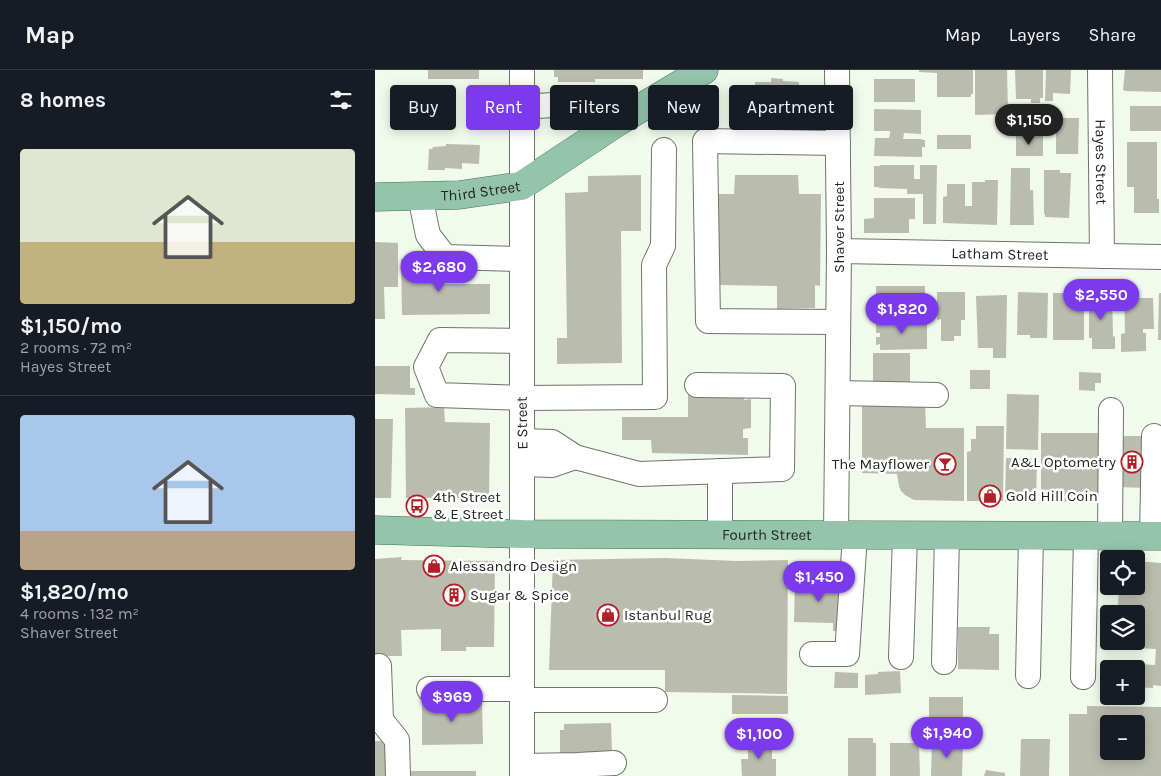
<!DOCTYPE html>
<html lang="en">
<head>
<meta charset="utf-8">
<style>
	:root { --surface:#171b24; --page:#20242c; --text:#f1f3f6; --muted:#9ea1a6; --line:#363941; --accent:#7c3aed }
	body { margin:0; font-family:Karla,sans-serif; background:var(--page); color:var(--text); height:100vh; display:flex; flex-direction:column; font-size:19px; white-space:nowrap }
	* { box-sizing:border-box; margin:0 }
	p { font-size:16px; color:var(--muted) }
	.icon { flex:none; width:28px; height:28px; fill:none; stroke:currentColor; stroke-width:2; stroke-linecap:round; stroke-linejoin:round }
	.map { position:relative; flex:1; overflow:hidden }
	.drawer { display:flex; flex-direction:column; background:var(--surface); width:375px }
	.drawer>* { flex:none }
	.banner { position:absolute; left:15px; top:15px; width:475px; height:45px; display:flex; gap:10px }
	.controls { position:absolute; left:725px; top:480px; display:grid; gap:10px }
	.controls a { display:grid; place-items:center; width:45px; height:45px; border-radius:5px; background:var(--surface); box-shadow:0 2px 12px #0003; font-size:25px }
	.price { position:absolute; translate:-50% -42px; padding:0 11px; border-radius:18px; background:var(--accent); color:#fff; font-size:16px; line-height:32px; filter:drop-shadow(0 1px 2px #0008) }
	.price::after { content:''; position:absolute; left:50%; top:30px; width:15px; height:11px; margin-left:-8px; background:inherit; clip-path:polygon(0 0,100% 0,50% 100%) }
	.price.current { background:#222; color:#fff }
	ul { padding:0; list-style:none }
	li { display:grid; align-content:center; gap:10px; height:265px; padding:0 20px }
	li+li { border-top:1px solid var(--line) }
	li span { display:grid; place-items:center; height:155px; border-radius:5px; color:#555 }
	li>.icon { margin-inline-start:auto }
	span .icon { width:90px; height:90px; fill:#fffc; stroke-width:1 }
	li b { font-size:21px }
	h2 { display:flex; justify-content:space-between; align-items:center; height:60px; padding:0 20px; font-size:21px }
	.pill { padding:0 18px; border-radius:5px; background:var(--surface); box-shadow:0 2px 12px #0003; font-size:18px; line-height:45px }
	.pill.current { background:var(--accent); color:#fff }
	header { display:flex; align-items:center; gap:30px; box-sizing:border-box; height:70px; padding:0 25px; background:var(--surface); border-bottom:1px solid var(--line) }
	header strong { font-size:24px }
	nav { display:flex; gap:28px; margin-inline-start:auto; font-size:18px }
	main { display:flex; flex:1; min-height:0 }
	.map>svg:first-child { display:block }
	.building { fill:#babcae; fill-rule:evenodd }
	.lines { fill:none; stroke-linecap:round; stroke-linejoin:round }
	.minor-casing { stroke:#6d7569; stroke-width:26 }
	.major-casing { stroke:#3d7557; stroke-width:29 }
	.minor { stroke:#fff; stroke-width:24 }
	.major { stroke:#94c5ac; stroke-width:28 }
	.labels { text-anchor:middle; stroke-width:5; stroke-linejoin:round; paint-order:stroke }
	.street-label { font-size:15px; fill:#222621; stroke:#fff }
	.poi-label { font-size:15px; fill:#222621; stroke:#fff; text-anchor:start }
</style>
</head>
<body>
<header>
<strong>Map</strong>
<nav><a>Map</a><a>Layers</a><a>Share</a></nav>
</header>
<main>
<section class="drawer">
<h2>8 homes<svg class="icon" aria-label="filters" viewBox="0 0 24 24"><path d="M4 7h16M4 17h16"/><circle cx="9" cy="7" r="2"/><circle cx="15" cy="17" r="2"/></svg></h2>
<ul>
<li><span style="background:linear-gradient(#dfe7d0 60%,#c2b280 0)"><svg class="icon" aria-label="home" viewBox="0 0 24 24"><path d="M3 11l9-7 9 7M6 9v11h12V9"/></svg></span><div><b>$1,150/mo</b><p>2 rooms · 72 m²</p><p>Hayes Street</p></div></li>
<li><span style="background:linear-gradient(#a9c7e8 75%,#b9a48a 0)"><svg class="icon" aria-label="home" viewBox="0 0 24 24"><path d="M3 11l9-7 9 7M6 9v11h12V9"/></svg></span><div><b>$1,820/mo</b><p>4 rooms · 132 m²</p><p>Shaver Street</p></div></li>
</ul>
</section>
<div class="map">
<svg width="786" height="706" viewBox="0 0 786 706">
	<rect width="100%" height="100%" fill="#f1faed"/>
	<g class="building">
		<rect x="53" y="0" width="51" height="9"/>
		<path d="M 179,0 L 268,0 L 268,9 L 220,9 L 220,12 L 183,12 L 183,7 L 179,7 Z"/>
		<path d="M 544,0 L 598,0 L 598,24 L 596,24 L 596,27 L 562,27 L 562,3 L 544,2 Z"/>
		<path d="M 600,0 L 632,0 L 633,44 L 600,45 Z"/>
		<path d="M 640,0 L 668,0 L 668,28 L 665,28 L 665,33 L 656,33 L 656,29 L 641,29 Z"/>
		<path d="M 671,0 L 696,0 L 695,24 L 678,23 L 678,31 L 670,31 Z"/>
		<path d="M 750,0 L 786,0 L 786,22 L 751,21 L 748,20 Z"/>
		<path d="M 396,8 L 408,9 L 408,11 L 424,12 L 424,40 L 375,39 L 375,26 L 379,26 L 380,12 L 396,12 Z"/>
		<rect x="499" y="9" width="41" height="23"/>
		<rect x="755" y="36" width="31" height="25"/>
		<path d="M 499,39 L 546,40 L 546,64 L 529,63 L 528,69 L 547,69 L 547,70 L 550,70 L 550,77 L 547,77 L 547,87 L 499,86 L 500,68 L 514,68 L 515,64 L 515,61 L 499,61 Z"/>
		<path d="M 681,48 L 704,48 L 703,84 L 681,84 Z"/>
		<rect x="562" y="65" width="34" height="14"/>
		<rect x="641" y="66" width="27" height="20"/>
		<path d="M 752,72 L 782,72 L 782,129 L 784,129 L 784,143 L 759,143 L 759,117 L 752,117 Z"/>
		<path d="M 71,74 L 105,75 L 104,94 L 87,93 L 87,99 L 70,98 L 70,100 L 53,100 L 54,79 L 57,79 L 58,77 L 71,76 Z"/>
		<path d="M 505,95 L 539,95 L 539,109 L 545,109 L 545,95 L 562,95 L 561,154 L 548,154 L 548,124 L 532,124 L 532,119 L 504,118 L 504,117 L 499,117 L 499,96 L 505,96 Z"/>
		<path d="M 636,98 L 655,98 L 655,120 L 658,120 L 659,155 L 635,155 Z"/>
		<path d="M 669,100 L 685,100 L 685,103 L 696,103 L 694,148 L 670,147 L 670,144 L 669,144 Z"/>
		<path d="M 266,105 L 266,161 L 246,161 L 247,293 L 182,294 L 182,268 L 192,268 L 190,123 L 213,122 L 213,106 Z"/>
		<path d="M 360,105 L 423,105 L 424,124 L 446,124 L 445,216 L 440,215 L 440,238 L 402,239 L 402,216 L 342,215 L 342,124 L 359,124 Z"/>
		<path d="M 610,110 L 623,110 L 622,155 L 568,153 L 568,127 L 572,126 L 572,114 L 590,114 L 590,136 L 597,136 L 597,112 L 610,112 Z"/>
		<path d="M 499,128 L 540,128 L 540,149 L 534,149 L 534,163 L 489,163 L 489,149 L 499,148 Z"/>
		<path d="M 0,172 L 23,173 L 23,217 L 9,217 L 10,249 L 0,249 Z"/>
		<path d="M 26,189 L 60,189 L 60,214 L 115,214 L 115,244 L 27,245 Z"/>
		<path d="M 501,216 L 550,216 L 550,242 L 501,241 Z"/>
		<path d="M 763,220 L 763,228 L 778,228 L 779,259 L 768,259 L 768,263 L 771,263 L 771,281 L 746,282 L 746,264 L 750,263 L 749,221 Z"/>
		<path d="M 562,222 L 590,222 L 590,250 L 586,250 L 586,266 L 579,266 L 579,271 L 566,271 L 566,249 L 562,250 Z"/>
		<path d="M 643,222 L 673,223 L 672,268 L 655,268 L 655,265 L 642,265 Z"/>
		<path d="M 717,222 L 737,222 L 738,266 L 740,267 L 740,279 L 717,279 L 717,268 L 714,268 L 714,228 L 717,228 Z"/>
		<rect x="678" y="223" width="31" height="47"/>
		<path d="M 784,223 L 786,223 L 786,270 L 783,270 Z"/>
		<path d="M 632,225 L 631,288 L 618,288 L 618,278 L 603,278 L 601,226 Z"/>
		<path d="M 552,250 L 552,279 L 505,280 L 505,274 L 501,275 L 501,267 L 505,267 L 505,263 L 501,263 L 501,253 L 505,253 L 505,251 Z"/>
		<rect x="498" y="283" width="37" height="35"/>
		<path d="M 0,296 L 35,296 L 35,318 L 40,318 L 40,325 L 0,324 Z"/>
		<rect x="595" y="300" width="20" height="19"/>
		<path d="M 704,302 L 726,303 L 726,313 L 720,313 L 720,321 L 704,320 Z"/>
		<path d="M 313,320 L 370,320 L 369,330 L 376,329 L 376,358 L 368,359 L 368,368 L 373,368 L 373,385 L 277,383 L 276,370 L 247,370 L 247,347 L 313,347 Z"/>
		<path d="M 632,324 L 664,325 L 663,380 L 631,379 Z"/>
		<path d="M 487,330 L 550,330 L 551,358 L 589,358 L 589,431 L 539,430 L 530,425 L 526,421 L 524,416 L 522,404 L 487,403 Z"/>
		<path d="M 69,337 L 70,352 L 115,353 L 114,428 L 31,428 L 30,338 Z"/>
		<path d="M 0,349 L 18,349 L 16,428 L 0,428 Z"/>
		<path d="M 601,356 L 629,356 L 628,431 L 592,431 L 592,382 L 596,381 L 596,369 L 601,369 Z"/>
		<path d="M 666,363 L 723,363 L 723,382 L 728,382 L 725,431 L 666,432 Z"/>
		<path d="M 743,366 L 771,366 L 771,418 L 742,417 Z"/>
		<path d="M 631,388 L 662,389 L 661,433 L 630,432 Z"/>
		<path d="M 27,487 L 26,490 L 120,491 L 119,577 L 91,577 L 91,581 L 66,581 L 66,559 L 26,560 L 27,586 L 0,586 L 0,489 Z"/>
		<path d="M 290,488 L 362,491 L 413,490 L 412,624 L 290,622 L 290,600 L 174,600 L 178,490 Z"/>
		<path d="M 761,491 L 786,493 L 786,616 L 778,615 L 778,618 L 761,617 L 761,599 L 747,599 L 747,593 L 780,595 L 781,579 L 727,576 L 729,546 L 734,546 L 734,571 L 761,571 L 761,544 L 749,544 L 749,535 L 743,535 L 744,516 L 761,516 Z"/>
		<path d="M 420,512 L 468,513 L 467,561 L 458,561 L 458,553 L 419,552 Z"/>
		<path d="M 583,557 L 615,557 L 614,564 L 624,564 L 624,600 L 583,599 Z"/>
		<path d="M 525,601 L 526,623 L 490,625 L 490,605 L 503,604 L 503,602 Z"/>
		<path d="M 460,602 L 483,603 L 483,618 L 459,618 Z"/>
		<path d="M 357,625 L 413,626 L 413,644 L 357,644 Z"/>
		<rect x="554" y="627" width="34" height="43"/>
		<path d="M 47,631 L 107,631 L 108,674 L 47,675 Z"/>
		<path d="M 712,636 L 786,637 L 786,706 L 694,706 L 694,644 L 712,644 ZM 734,654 L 761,654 L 761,681 L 734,681 Z"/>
		<path d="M 236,653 L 237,684 L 185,685 L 185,660 L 189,660 L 189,654 Z"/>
		<path d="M 473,668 L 498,668 L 498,673 L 501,673 L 501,706 L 473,706 Z"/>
		<path d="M 646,669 L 675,669 L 674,706 L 645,706 Z"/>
		<rect x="0" y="671" width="17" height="35"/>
		<path d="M 373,671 L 397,671 L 397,689 L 401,689 L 401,706 L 367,706 L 366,689 L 373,689 Z"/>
		<path d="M 557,672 L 588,673 L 587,706 L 556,706 Z"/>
		<path d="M 515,673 L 544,673 L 545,706 L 515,706 Z"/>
		<path d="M 611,700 L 630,703 L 630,706 L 609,706 Z"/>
		<rect x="36" y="701" width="65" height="5"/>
	</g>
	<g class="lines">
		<g class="minor-casing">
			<g id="minor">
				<path d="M 147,0 L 147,706"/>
				<path id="s1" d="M 725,0 L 727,186"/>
				<path d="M 147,37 L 209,33 L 244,51"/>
				<path d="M 463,73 L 330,71 L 333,251 L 463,252"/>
				<path d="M 45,126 L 53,165 L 70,187 L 146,189"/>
				<path id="s2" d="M 464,181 L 786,187"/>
				<path d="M 146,271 L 65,270 L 51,297 L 62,325 L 147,328 L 280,327 L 279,195 L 288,176 L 289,80"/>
				<path d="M 463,323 L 561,325"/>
				<path d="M 148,371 L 177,372 L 200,387 L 264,404 L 407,399 L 408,316 L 322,315"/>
				<path d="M 148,394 L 177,395 L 200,387"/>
				<path d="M 345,401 L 345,465"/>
				<path d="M 461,465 L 464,181 L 462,0"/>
				<path d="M 735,466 L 736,340"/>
				<path d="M 777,466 L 779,366"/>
				<path d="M 437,584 L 472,584 L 480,465"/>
				<path d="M 526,587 L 530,466"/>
				<path d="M 569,592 L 572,466"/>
				<path d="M 4,596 L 6,650 L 22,670 L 23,706"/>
				<path d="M 653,606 L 656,466"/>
				<path d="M 708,607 L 711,466"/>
				<path d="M 54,619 L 147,619"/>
				<path d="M 147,630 L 280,630"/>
				<path d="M 147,696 L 203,695 L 239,693"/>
			</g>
		</g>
		<g class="major-casing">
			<g id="major">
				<path id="s3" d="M 0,127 L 84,125 L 146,116 L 244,51 L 329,0"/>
				<path id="s4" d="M 0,460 L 147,464 L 786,466"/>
			</g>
		</g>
		<use href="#minor" class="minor"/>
		<use href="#major" class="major"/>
	</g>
	<defs>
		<g id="building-ring" transform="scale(1.125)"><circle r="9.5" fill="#fff" stroke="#b12027" stroke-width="1.5"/><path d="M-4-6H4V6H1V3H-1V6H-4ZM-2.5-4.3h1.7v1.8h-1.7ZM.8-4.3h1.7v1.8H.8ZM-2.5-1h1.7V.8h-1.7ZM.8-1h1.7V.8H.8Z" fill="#b12027"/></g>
		<g id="bar-ring" transform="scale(1.125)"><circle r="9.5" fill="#fff" stroke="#b12027" stroke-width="1.5"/><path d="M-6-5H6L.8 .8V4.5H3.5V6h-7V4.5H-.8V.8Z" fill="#b12027"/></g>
		<g id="shop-ring" transform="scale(1.125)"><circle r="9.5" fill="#fff" stroke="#b12027" stroke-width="1.5"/><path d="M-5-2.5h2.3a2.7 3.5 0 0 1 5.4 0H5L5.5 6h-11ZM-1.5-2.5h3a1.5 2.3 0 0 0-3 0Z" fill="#b12027"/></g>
		<g id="bus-ring" transform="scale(1.125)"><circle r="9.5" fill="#fff" stroke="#b12027" stroke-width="1.5"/><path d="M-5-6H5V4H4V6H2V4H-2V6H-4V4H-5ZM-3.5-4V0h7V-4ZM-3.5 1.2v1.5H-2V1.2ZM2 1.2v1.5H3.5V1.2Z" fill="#b12027"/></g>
	</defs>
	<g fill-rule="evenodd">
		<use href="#building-ring" x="757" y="392"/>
		<use href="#bar-ring" x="570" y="394"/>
		<use href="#shop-ring" x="615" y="426"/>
		<use href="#bus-ring" x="42" y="436"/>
		<use href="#shop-ring" x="59" y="496"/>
		<use href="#building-ring" x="79" y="525"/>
		<use href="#shop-ring" x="233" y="545"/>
	</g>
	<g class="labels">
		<g class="street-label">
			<text dy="5" stroke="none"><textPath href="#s1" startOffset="92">Hayes Street</textPath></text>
			<text dy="5" stroke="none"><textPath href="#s3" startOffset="106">Third Street</textPath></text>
			<text transform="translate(464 157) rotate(-90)" y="5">Shaver Street</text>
			<text dy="5" stroke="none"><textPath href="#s2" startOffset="161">Latham Street</textPath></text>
			<text transform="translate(147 353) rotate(-91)" y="5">E Street</text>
			<text dy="5" stroke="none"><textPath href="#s4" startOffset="392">Fourth Street</textPath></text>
		</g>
		<g class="poi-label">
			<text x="741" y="397" text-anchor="end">A&amp;L Optometry</text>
			<text x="554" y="399" text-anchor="end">The Mayflower</text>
			<text x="631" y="431">Gold Hill Coin</text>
			<text x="58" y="432">4th Street<tspan x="58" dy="17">&amp; E Street</tspan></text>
			<text x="75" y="501">Alessandro Design</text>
			<text x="95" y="530">Sugar &amp; Spice</text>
			<text x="249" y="550">Istanbul Rug</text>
		</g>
	</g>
</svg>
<div class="controls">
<a><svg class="icon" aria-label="locate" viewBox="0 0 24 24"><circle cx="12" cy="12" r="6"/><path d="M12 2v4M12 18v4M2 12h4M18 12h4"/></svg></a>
<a><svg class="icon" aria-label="layers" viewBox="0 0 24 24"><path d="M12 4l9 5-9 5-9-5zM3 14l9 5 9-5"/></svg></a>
<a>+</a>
<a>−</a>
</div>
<b class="price current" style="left:654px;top:76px">$1,150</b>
<b class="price" style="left:64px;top:223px">$2,680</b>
<b class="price" style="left:726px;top:251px">$2,550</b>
<b class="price" style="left:527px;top:265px">$1,820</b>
<b class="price" style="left:444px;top:533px">$1,450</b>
<b class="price" style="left:77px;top:653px">$969</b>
<b class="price" style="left:572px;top:689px">$1,940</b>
<b class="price" style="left:384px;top:690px">$1,100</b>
<div class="banner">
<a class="pill">Buy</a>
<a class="pill current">Rent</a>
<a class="pill">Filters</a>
<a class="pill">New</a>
<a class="pill">Apartment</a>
</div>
</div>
</main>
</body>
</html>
